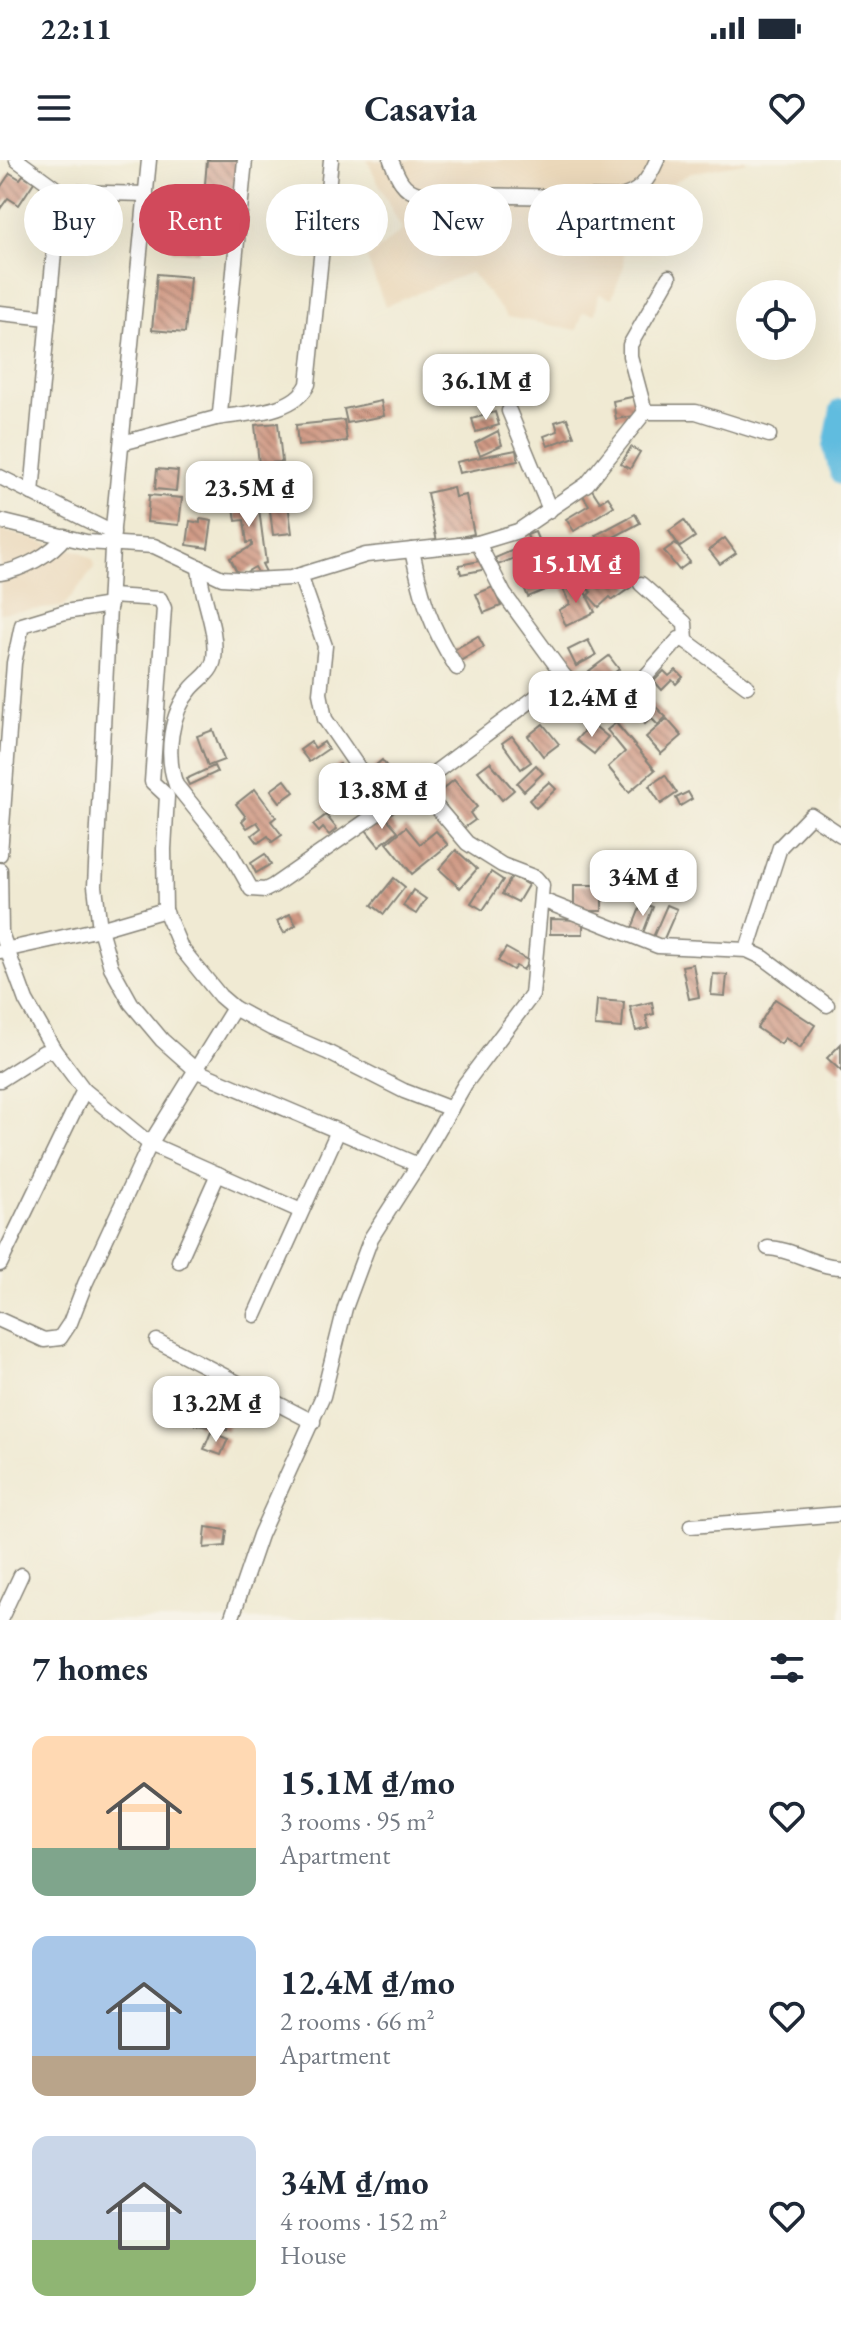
<!DOCTYPE html>
<html lang="en">
<head>
<meta charset="utf-8">
<style>
	:root { --surface:#fff; --page:#f6f6f7; --text:#1f2937; --muted:#747a83; --accent:#d1495b }
	body { margin:0; font-family:"EB Garamond",serif; background:var(--page); color:var(--text); height:100vh; display:flex; flex-direction:column; font-size:30px; white-space:nowrap }
	* { box-sizing:border-box; margin:0 }
	p { font-size:26px; color:var(--muted) }
	.icon { flex:none; width:44px; height:44px; fill:none; stroke:currentColor; stroke-width:2; stroke-linecap:round; stroke-linejoin:round }
	.map { position:relative; height:1460px; overflow:hidden }
	.details { display:flex; flex-direction:column; background:var(--surface); flex:1 }
	.details>* { flex:none }
	.top-card { position:absolute; left:24px; top:24px; width:794px; height:72px; display:flex; gap:16px }
	.buttons { position:absolute; left:736px; top:120px; display:grid; gap:16px }
	.buttons a { display:grid; place-items:center; width:80px; height:80px; border-radius:50%; background:var(--surface); box-shadow:0 8px 32px #0002; font-size:40px }
	.price { position:absolute; translate:-50% -68px; padding:0 18px; border-radius:16px; background:#fff; color:#222; font-size:26px; line-height:52px; filter:drop-shadow(0 2px 4px #0008) }
	.price::after { content:''; position:absolute; left:50%; top:48px; width:24px; height:18px; margin-left:-12px; background:inherit; clip-path:polygon(0 0,100% 0,50% 100%) }
	.price.on { background:var(--accent); color:#fff }
	ul { padding:0; list-style:none }
	li { display:flex; align-items:center; gap:24px; height:200px; padding:0 32px }
	li span { display:grid; place-items:center; flex:none; width:224px; height:160px; border-radius:16px; color:#555 }
	li>.icon { margin-inline-start:auto }
	span .icon { width:96px; height:96px; fill:#fffc; stroke-width:1 }
	li b { font-size:34px }
	h2 { display:flex; justify-content:space-between; align-items:center; height:96px; padding:0 32px; font-size:34px }
	.pill { padding:0 28px; border-radius:36px; background:var(--surface); box-shadow:0 8px 32px #0002; font-size:28px; line-height:72px }
	.pill.on { background:var(--accent); color:#fff }
	.status { display:flex; justify-content:space-between; align-items:center; height:56px; padding:0 40px; background:var(--surface); direction:ltr }
	.status svg { height:22px; fill:currentColor }
	header { display:flex; justify-content:space-between; align-items:center; height:104px; padding:0 32px; background:var(--surface); font-size:36px; font-weight:700 }
	.map>svg:first-child { display:block }
	.built { fill:#ebd8ba }
	.lines { fill:none; stroke-linecap:round; stroke-linejoin:round }
	.river { stroke:#61bcdf; stroke-width:22 }
	.building { fill:url(#building-back-hatch) }
	.minor-casing { stroke:#868378; stroke-width:17 }
	.minor { stroke:#fff; stroke-width:14 }
</style>
</head>
<body>
<div class="status"><b>22:11</b><svg viewBox="0 0 49 12"><path d="M0 12V9h3v3zM5 12V6h3v6zM10 12V3h3v9zM15 12V0h3v12zM26 1h20v11H26zM47 4h2v5h-2z"/></svg></div>
<header><svg class="icon" aria-label="menu" viewBox="0 0 24 24"><path d="M4 6h16M4 12h16M4 18h16"/></svg>Casavia<svg class="icon" aria-label="heart" viewBox="0 0 24 24"><path d="M12 20l-8-8c-3-5 5-10 8-4 3-6 11-1 8 4z"/></svg></header>
<div class="map">
<svg width="841" height="1460" viewBox="0 0 841 1460">
	<defs>
		<pattern id="building-back-hatch" width="6" height="6" patternUnits="userSpaceOnUse" patternTransform="scale(2)"><rect width="6" height="6" fill="#d09a85"/><path d="M-1 5l2 2M0 0l6 6M5-1l2 2" fill="none" stroke="#a87d6c"/></pattern>
	</defs>
	<rect width="100%" height="100%" fill="#f7f3e8"/>
	<filter id="ink" filterUnits="userSpaceOnUse"><feTurbulence type="fractalNoise" baseFrequency=".0125" numOctaves="2"/><feDisplacementMap in="SourceGraphic" scale="16" xChannelSelector="R" yChannelSelector="G"/><feConvolveMatrix kernelMatrix="1 2 1 2 8 2 1 2 1" color-interpolation-filters="sRGB"/></filter>
	<filter id="wash" filterUnits="userSpaceOnUse"><feTurbulence type="fractalNoise" baseFrequency=".006" numOctaves="4" result="noise"/><feDisplacementMap in="SourceGraphic" scale="32" xChannelSelector="R" yChannelSelector="G"/><feGaussianBlur stdDeviation="1.8" result="paint"/><feColorMatrix in="noise" values="0 0 0 0 0 0 0 0 0 0 0 0 0 0 0 0 0 1.4 0 .05"/><feComposite in="paint" operator="in"/></filter>
	<g filter="url(#wash)">
		<rect width="100%" height="100%" fill="#f0ead3"/>
		<g class="built">
			<path d="M 367,0 L 746,0 L 746,2 L 691,13 L 657,31 L 657,65 L 622,80 L 624,106 L 612,138 L 599,134 L 595,154 L 583,152 L 577,170 L 507,157 L 471,112 L 385,146 L 367,99 L 402,70 Z"/>
			<path d="M 0,370 L 81,392 L 93,400 L 94,408 L 63,447 L 0,453 Z"/>
		</g>
		<g class="lines">
			<path class="river" d="M 841,250 L 834,287 L 841,314"/>
		</g>
		<g id="blocks">
			<g class="building">
				<path d="M 207,0 L 238,0 L 234,57 L 175,52 L 177,34 L 204,36 Z"/>
				<path d="M 10,13 L 20,19 L 23,15 L 34,22 L 19,45 L 8,38 L 0,49 L 0,28 Z"/>
				<path d="M 174,62 L 201,64 L 199,92 L 172,90 Z"/>
				<path d="M 157,114 L 190,117 L 185,173 L 152,170 Z"/>
				<path d="M 510,202 L 518,223 L 505,228 L 496,208 Z"/>
				<path d="M 636,236 L 640,255 L 616,259 L 613,241 Z"/>
				<path d="M 381,241 L 384,256 L 347,263 L 344,249 Z"/>
				<path d="M 495,252 L 499,265 L 476,272 L 472,259 Z"/>
				<path d="M 567,258 L 574,276 L 548,286 L 544,276 L 558,271 L 555,262 Z"/>
				<path d="M 344,260 L 347,281 L 298,286 L 296,265 Z"/>
				<path d="M 278,263 L 282,302 L 259,304 L 255,265 Z"/>
				<path d="M 498,271 L 502,285 L 480,295 L 475,283 Z"/>
				<path d="M 631,287 L 640,292 L 630,309 L 621,304 Z"/>
				<path d="M 516,290 L 518,301 L 459,313 L 456,302 Z"/>
				<path d="M 157,309 L 178,311 L 176,331 L 155,329 Z"/>
				<path d="M 284,315 L 292,373 L 273,375 L 266,318 Z"/>
				<path d="M 255,318 L 266,403 L 262,404 L 267,414 L 261,417 L 255,407 L 239,416 L 230,398 L 252,386 L 252,382 L 247,383 L 244,360 L 236,361 L 232,332 L 240,331 L 239,320 Z"/>
				<path d="M 453,327 L 455,337 L 466,335 L 474,374 L 437,382 L 427,333 Z"/>
				<path d="M 591,328 L 600,342 L 608,337 L 614,346 L 574,371 L 566,359 L 589,345 L 582,334 Z"/>
				<path d="M 149,335 L 182,338 L 179,365 L 147,362 Z"/>
				<path d="M 635,354 L 640,363 L 601,384 L 596,375 Z"/>
				<path d="M 200,359 L 212,361 L 208,388 L 187,385 L 190,361 L 200,363 Z"/>
				<path d="M 684,360 L 695,377 L 680,387 L 669,371 Z"/>
				<path d="M 535,372 L 544,394 L 541,395 L 557,425 L 528,437 L 524,427 L 539,420 L 538,416 L 527,421 L 519,404 L 536,397 L 533,390 L 498,405 L 495,398 L 530,383 L 527,375 Z"/>
				<path d="M 725,378 L 736,393 L 720,404 L 709,390 Z"/>
				<path d="M 553,383 L 567,417 L 557,422 L 543,387 Z"/>
				<path d="M 675,383 L 690,402 L 679,410 L 664,391 Z"/>
				<path d="M 485,400 L 487,409 L 461,414 L 459,405 Z"/>
				<path d="M 609,404 L 631,427 L 613,440 L 610,437 L 599,447 L 588,435 L 591,432 L 585,426 L 593,419 L 599,425 L 608,416 L 602,411 Z"/>
				<path d="M 580,422 L 595,452 L 566,466 L 559,450 L 570,444 L 563,429 Z"/>
				<path d="M 493,427 L 501,446 L 484,453 L 476,434 Z"/>
				<path d="M 478,476 L 484,487 L 460,501 L 454,490 Z"/>
				<path d="M 588,480 L 596,495 L 576,506 L 568,490 Z"/>
				<path d="M 609,496 L 619,509 L 600,525 L 589,511 Z"/>
				<path d="M 676,510 L 683,517 L 676,524 L 672,520 L 662,530 L 654,521 L 664,511 L 669,516 Z"/>
				<path d="M 644,535 L 666,557 L 658,565 L 651,558 L 645,564 L 638,557 L 644,551 L 636,543 Z"/>
				<path d="M 667,559 L 682,576 L 661,594 L 646,577 Z"/>
				<path d="M 591,563 L 608,577 L 594,594 L 576,580 Z"/>
				<path d="M 616,563 L 655,610 L 629,632 L 608,607 L 625,592 L 607,570 Z"/>
				<path d="M 543,564 L 559,584 L 543,596 L 528,576 Z"/>
				<path d="M 213,570 L 224,600 L 208,606 L 197,576 Z"/>
				<path d="M 512,576 L 531,602 L 521,609 L 502,583 Z"/>
				<path d="M 311,582 L 315,588 L 324,582 L 328,589 L 309,602 L 300,590 Z"/>
				<path d="M 382,600 L 403,628 L 395,634 L 374,607 Z"/>
				<path d="M 490,602 L 514,630 L 502,640 L 478,611 Z"/>
				<path d="M 340,604 L 348,616 L 332,627 L 323,615 Z"/>
				<path d="M 536,605 L 543,613 L 524,631 L 517,623 Z"/>
				<path d="M 214,606 L 217,612 L 189,625 L 186,619 Z"/>
				<path d="M 665,615 L 677,633 L 661,644 L 649,626 Z"/>
				<path d="M 285,620 L 294,632 L 280,642 L 271,630 Z"/>
				<path d="M 454,620 L 477,647 L 470,653 L 475,660 L 464,668 L 436,635 Z"/>
				<path d="M 549,622 L 556,629 L 536,648 L 529,640 Z"/>
				<path d="M 347,625 L 353,632 L 330,653 L 323,646 Z"/>
				<path d="M 255,629 L 276,657 L 271,661 L 282,675 L 272,682 L 268,676 L 258,683 L 252,675 L 261,668 L 257,662 L 247,668 L 242,661 L 246,657 L 236,644 Z"/>
				<path d="M 688,632 L 692,639 L 680,646 L 676,638 Z"/>
				<path d="M 326,655 L 337,669 L 329,675 L 323,668 L 319,672 L 313,665 Z"/>
				<path d="M 384,655 L 398,671 L 379,686 L 366,670 Z"/>
				<path d="M 406,667 L 420,684 L 436,671 L 448,685 L 412,714 L 387,683 Z"/>
				<path d="M 456,690 L 477,709 L 460,728 L 439,709 Z"/>
				<path d="M 265,694 L 271,704 L 256,713 L 251,703 Z"/>
				<path d="M 491,712 L 503,720 L 483,750 L 471,743 Z"/>
				<path d="M 512,716 L 528,725 L 518,742 L 502,734 Z"/>
				<path d="M 394,718 L 405,727 L 384,754 L 372,745 Z"/>
				<rect x="574" y="725" width="28" height="26"/>
				<path d="M 413,730 L 426,739 L 416,754 L 403,746 Z"/>
				<path d="M 642,743 L 653,747 L 643,773 L 632,768 Z"/>
				<path d="M 667,745 L 677,749 L 663,781 L 653,777 Z"/>
				<path d="M 290,754 L 296,765 L 284,773 L 277,761 Z"/>
				<path d="M 550,759 L 583,760 L 583,774 L 550,774 Z"/>
				<path d="M 506,788 L 529,801 L 523,810 L 516,806 L 513,810 L 498,801 Z"/>
				<path d="M 693,804 L 699,837 L 689,839 L 682,806 Z"/>
				<path d="M 713,814 L 727,815 L 725,836 L 711,835 Z"/>
				<path d="M 775,839 L 815,865 L 800,888 L 785,878 L 781,884 L 757,868 Z"/>
				<path d="M 597,840 L 624,842 L 622,868 L 595,866 Z"/>
				<path d="M 652,842 L 654,854 L 646,856 L 649,868 L 636,871 L 630,847 Z"/>
				<path d="M 841,884 L 841,911 L 827,898 Z"/>
				<path d="M 202,1233 L 211,1235 L 210,1241 L 232,1245 L 227,1270 L 196,1265 Z"/>
				<path d="M 211,1272 L 228,1279 L 221,1295 L 204,1289 Z"/>
				<path d="M 206,1367 L 227,1370 L 225,1386 L 204,1388 Z"/>
			</g>
		</g>
	</g>
	<g filter="url(#ink)">
		<use href="#blocks" fill-opacity="0" stroke="#868378" stroke-width="2"/>
		<g class="lines">
			<g class="minor-casing">
				<g id="minor">
					<path d="M 17,0 L 62,33"/>
					<path d="M 149,0 L 113,368 L 95,726 L 100,769 L 111,807 L 131,843 L 162,880 L 197,911 L 418,1005"/>
					<path d="M 391,0 C 397,15 402,30 419,34 L 616,38 C 639,34 648,21 657,0"/>
					<path d="M 0,153 L 48,158"/>
					<path d="M 509,251 L 550,350"/>
					<path d="M 645,252 L 630,196 L 630,185 L 669,117"/>
					<path d="M 645,252 L 696,252 L 769,275"/>
					<path d="M 216,258 C 244,253 294,254 308,224 L 331,0"/>
					<path d="M 122,283 L 216,258 L 220,253 L 245,0"/>
					<path d="M 0,317 L 113,373"/>
					<path d="M 32,333 L 59,37 L 67,32 L 146,34"/>
					<path d="M 0,361 L 86,382 L 154,386 L 222,418 L 252,420 L 291,418 L 366,395 L 478,383 L 518,371 L 587,324 L 645,252"/>
					<path d="M 412,390 C 422,439 430,466 457,508"/>
					<path d="M 199,407 C 201,437 218,469 214,499 C 212,513 199,519 191,529 C 170,553 165,595 176,625 L 230,692 L 251,729 L 265,730 L 273,726 L 418,625"/>
					<path d="M 0,413 C 22,410 52,394 65,376"/>
					<path d="M 300,415 L 325,486 L 320,533 L 325,559 L 386,648"/>
					<path d="M 641,424 L 685,463 L 686,481"/>
					<path d="M 110,436 L 160,439 L 164,448 L 152,622 L 167,636 L 164,689 L 165,750 L 181,788 L 220,836 L 234,848 L 271,868 L 327,892 L 404,931 L 451,949"/>
					<path d="M 564,516 L 595,546 L 609,547 L 639,524 L 679,479 L 686,481 L 747,526"/>
					<path d="M 0,694 L 14,503 L 22,465 L 65,452 L 110,445"/>
					<path d="M 0,710 L 1,773 L 26,841 L 54,890"/>
					<path d="M 542,740 L 658,786 L 747,790 L 764,798 L 827,845"/>
					<path d="M 747,790 L 780,687 L 811,655 L 841,675"/>
					<path d="M 0,791 L 100,769 L 165,750"/>
					<path d="M 0,920 L 44,892 L 54,890 L 84,930 L 150,984 L 301,1051"/>
					<path d="M 768,1088 C 794,1089 815,1107 841,1107"/>
					<path d="M 179,1101 L 218,1014"/>
					<path d="M 0,1104 L 84,930"/>
					<path d="M 255,1155 L 338,971"/>
					<path d="M 0,1160 L 44,1180 L 60,1178 L 70,1163 L 85,1124 L 150,984 L 234,848"/>
					<path d="M 157,1181 L 313,1262"/>
					<path d="M 691,1366 L 841,1354"/>
					<path d="M 0,1460 L 21,1415"/>
					<path d="M 231,1460 L 260,1375 L 323,1236 L 345,1148 L 371,1078 L 418,1005 L 465,924 L 532,835 L 542,725 L 536,718 L 502,705 L 467,683 L 418,625 L 564,516 L 504,434 L 478,383"/>
				</g>
			</g>
			<use href="#minor" class="minor"/>
		</g>
	</g>
</svg>
<div class="buttons">
<a><svg class="icon" aria-label="locate" viewBox="0 0 24 24"><circle cx="12" cy="12" r="6"/><path d="M12 2v4M12 18v4M2 12h4M18 12h4"/></svg></a>
</div>
<b class="price" style="left:486px;top:262px">36.1M ₫</b>
<b class="price" style="left:249px;top:369px">23.5M ₫</b>
<b class="price on" style="left:576px;top:445px">15.1M ₫</b>
<b class="price" style="left:592px;top:579px">12.4M ₫</b>
<b class="price" style="left:382px;top:671px">13.8M ₫</b>
<b class="price" style="left:643px;top:758px">34M ₫</b>
<b class="price" style="left:216px;top:1284px">13.2M ₫</b>
<div class="top-card">
<a class="pill">Buy</a>
<a class="pill on">Rent</a>
<a class="pill">Filters</a>
<a class="pill">New</a>
<a class="pill">Apartment</a>
</div>
</div>
<section class="details">
<h2>7 homes<svg class="icon" aria-label="filters" viewBox="0 0 24 24"><path d="M4 7h16M4 17h16"/><circle cx="9" cy="7" r="2"/><circle cx="15" cy="17" r="2"/></svg></h2>
<ul>
<li><span style="background:linear-gradient(#ffd9b3 70%,#7fa58c 0)"><svg class="icon" aria-label="home" viewBox="0 0 24 24"><path d="M3 11l9-7 9 7M6 9v11h12V9"/></svg></span><div><b>15.1M ₫/mo</b><p>3 rooms · 95 m²</p><p>Apartment</p></div><svg class="icon" aria-label="heart" viewBox="0 0 24 24"><path d="M12 20l-8-8c-3-5 5-10 8-4 3-6 11-1 8 4z"/></svg></li>
<li><span style="background:linear-gradient(#a9c7e8 75%,#b9a48a 0)"><svg class="icon" aria-label="home" viewBox="0 0 24 24"><path d="M3 11l9-7 9 7M6 9v11h12V9"/></svg></span><div><b>12.4M ₫/mo</b><p>2 rooms · 66 m²</p><p>Apartment</p></div><svg class="icon" aria-label="heart" viewBox="0 0 24 24"><path d="M12 20l-8-8c-3-5 5-10 8-4 3-6 11-1 8 4z"/></svg></li>
<li><span style="background:linear-gradient(#c9d6e8 65%,#8fb573 0)"><svg class="icon" aria-label="home" viewBox="0 0 24 24"><path d="M3 11l9-7 9 7M6 9v11h12V9"/></svg></span><div><b>34M ₫/mo</b><p>4 rooms · 152 m²</p><p>House</p></div><svg class="icon" aria-label="heart" viewBox="0 0 24 24"><path d="M12 20l-8-8c-3-5 5-10 8-4 3-6 11-1 8 4z"/></svg></li>
</ul>
</section>
</body>
</html>
